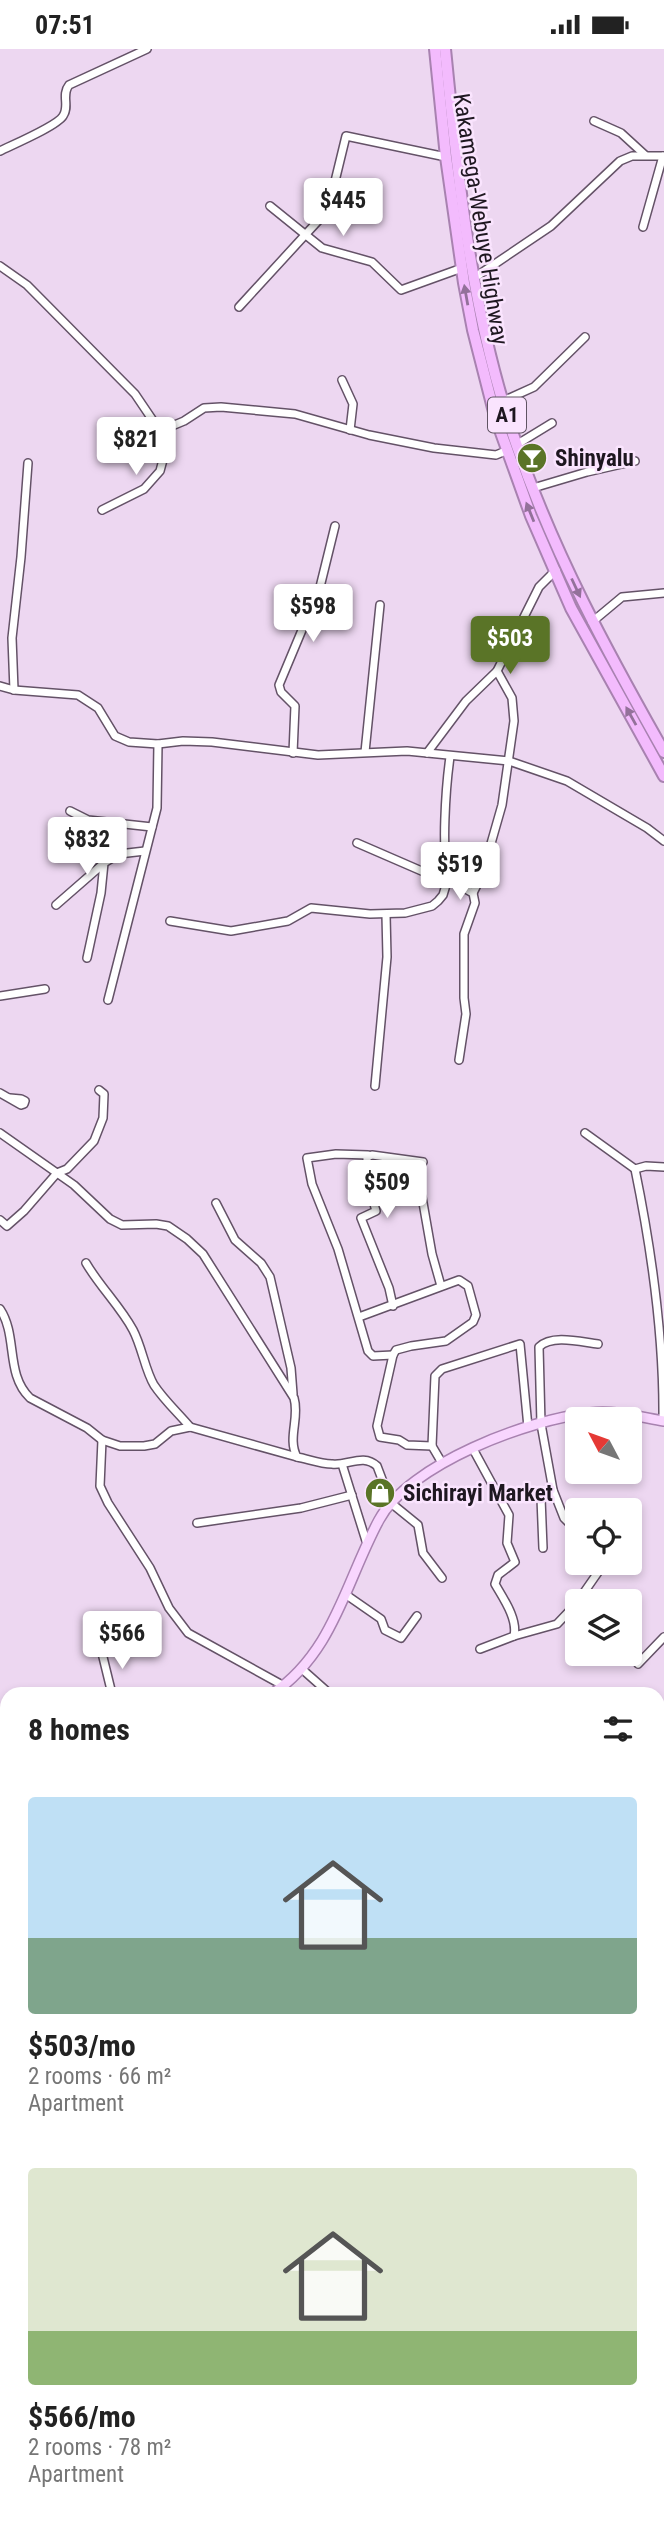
<!DOCTYPE html>
<html lang="en">
<head>
<meta charset="utf-8">
<style>
	:root { --surface:#fff; --page:#f6f6f6; --text:#222; --muted:#767676; --accent:#5a7427 }
	body { margin:0; font-family:"Roboto Condensed",sans-serif; background:var(--page); color:var(--text); height:100vh; display:flex; flex-direction:column; font-size:26px; white-space:nowrap }
	* { box-sizing:border-box; margin:0 }
	p { font-size:23px; color:var(--muted) }
	.icon { flex:none; width:38px; height:38px; fill:none; stroke:currentColor; stroke-width:2; stroke-linecap:round; stroke-linejoin:round }
	.map { position:relative; flex:1; overflow:hidden }
	.side { position:absolute; left:0px; top:1638px; width:665px; height:842px; display:flex; flex-direction:column; background:var(--surface); border-radius:21px 21px 0 0; box-shadow:0 4px 10px #0003 }
	.side>* { flex:none }
	.needle { width:46px; rotate:311deg }
	.fabs { position:absolute; left:565px; top:1358px; display:grid; gap:14px }
	.fabs a { display:grid; place-items:center; width:77px; height:77px; border-radius:7px; background:var(--surface); box-shadow:0 4px 10px #0003; font-size:35px }
	.price { position:absolute; translate:-50% -60px; padding:0 16px; border-radius:7px; background:#fff; color:#222; font-size:23px; line-height:46px; filter:drop-shadow(0 2px 4px #0008) }
	.price::after { content:''; position:absolute; left:50%; top:42px; width:21px; height:16px; margin-left:-10px; background:inherit; clip-path:polygon(0 0,100% 0,50% 100%) }
	.price.active { background:var(--accent); color:#fff }
	ul { padding:0; list-style:none }
	li { display:grid; align-content:center; gap:14px; height:371px; padding:0 28px }
	li span { display:grid; place-items:center; height:217px; border-radius:7px; color:#555 }
	li>.icon { margin-inline-start:auto }
	span .icon { width:126px; height:126px; fill:#fffc; stroke-width:1 }
	li b { font-size:30px }
	h2 { display:flex; justify-content:space-between; align-items:center; height:84px; padding:0 28px; font-size:30px }
	.status { display:flex; justify-content:space-between; align-items:center; height:49px; padding:0 35px; background:var(--surface); direction:ltr }
	.status svg { height:19px; fill:currentColor }
	.map>svg:first-child { display:block }
	.lines { fill:none; stroke-linecap:round; stroke-linejoin:round }
	.minor-casing { stroke:#645267; stroke-width:10 }
	.major-casing { stroke:#a882b0; stroke-width:12 }
	.highway-casing { stroke:#a882b0; stroke-width:14 }
	.minor { stroke:#fff; stroke-width:7 }
	.major { stroke:#f8d6fe; stroke-width:9 }
	.highway { stroke:#f3bbfd; stroke-width:10 }
	.oneway { fill:#93719a }
	.labels { text-anchor:middle; stroke-width:5; stroke-linejoin:round; paint-order:stroke }
	.shield { fill:#fae4fe; stroke:#605463; stroke-width:2 }
	.shield-label { font-size:21px; font-weight:bold; fill:#1e1720 }
	.street-label { font-size:23px; fill:#1e1720; stroke:#fae4fe }
	.poi-label { font-size:23px; font-weight:bold; fill:#1e1720; stroke:#fae4fe; text-anchor:start }
</style>
</head>
<body>
<div class="status"><b>07:51</b><svg viewBox="0 0 49 12"><path d="M0 12V9h3v3zM5 12V6h3v6zM10 12V3h3v9zM15 12V0h3v12zM26 1h20v11H26zM47 4h2v5h-2z"/></svg></div>
<div class="map">
<svg width="664" height="2479" viewBox="0 0 664 2479">
	<rect width="100%" height="100%" fill="#edd7f1"/>
	<g class="lines">
		<g class="minor-casing">
			<g id="minor">
				<path d="M 594,72 L 621,84 L 645,106"/>
				<path d="M 0,102 C 12,96 57,77 63,67 C 70,57 61,46 69,36 L 147,0"/>
				<path d="M 270,157 L 322,199 L 372,213 L 401,241 L 462,219"/>
				<path d="M 643,178 L 663,107"/>
				<path d="M 0,217 L 27,236 L 135,345 L 160,382 L 164,407 L 160,422 L 144,440 L 102,461"/>
				<path d="M 474,229 L 551,177 L 620,112 L 632,107 L 664,107"/>
				<path d="M 239,258 L 328,161 L 346,87 L 446,108"/>
				<path d="M 342,331 L 353,355 L 350,381"/>
				<path d="M 503,352 L 534,338 L 585,288"/>
				<path d="M 160,382 L 184,372 L 204,359 L 221,358 L 295,365 L 369,386 L 434,399 L 496,406 L 508,401"/>
				<path d="M 516,396 L 552,374"/>
				<path d="M 533,439 L 587,423 L 635,412"/>
				<path d="M 592,573 L 622,548 L 664,544"/>
				<path d="M 0,637 L 14,641 L 78,646 L 98,659 L 115,687 L 129,693 L 158,695 L 183,692 L 212,693 L 318,706 L 407,702 L 509,712 L 567,732 L 647,779 L 664,792"/>
				<path d="M 14,641 L 12,589 L 21,508 L 28,414"/>
				<path d="M 365,703 L 380,556"/>
				<path d="M 293,704 L 295,657 L 281,643 L 279,636 L 320,538 L 335,477"/>
				<path d="M 427,704 L 466,652 L 497,622 L 539,538 L 556,521"/>
				<path d="M 450,708 C 447,729 439,813 451,829 C 455,835 466,840 473,844 L 475,854 L 464,885 L 464,949 L 466,965 L 459,1011"/>
				<path d="M 70,762 L 88,771 L 152,778"/>
				<path d="M 357,794 L 447,833"/>
				<path d="M 473,844 L 482,826 L 502,756 L 514,672 L 512,649 L 497,622"/>
				<path d="M 56,856 L 103,815"/>
				<path d="M 170,872 L 231,882 L 288,872 L 311,859 L 370,865 L 405,864 L 432,857 L 438,852 L 443,846 L 449,826"/>
				<path d="M 87,909 L 101,844 L 104,814 L 119,805 L 145,802"/>
				<path d="M 0,947 L 45,940"/>
				<path d="M 108,951 L 157,759 L 158,695"/>
				<path d="M 375,1037 L 387,908 L 386,866"/>
				<path d="M 0,1044 L 21,1056 L 24,1055 L 25,1052 L 21,1050 L 10,1049"/>
				<path d="M 0,1084 L 74,1136 L 110,1170 L 122,1176 L 156,1175 L 168,1177 L 187,1190 L 203,1205 L 294,1349 C 300,1369 287,1389 297,1408 C 308,1410 320,1415 332,1415 C 348,1417 363,1404 377,1417 L 391,1454 L 418,1476 L 423,1504 L 442,1529"/>
				<path d="M 585,1084 L 635,1120 L 646,1117 L 664,1118"/>
				<path d="M 368,1106 L 336,1105 L 307,1109 L 312,1135 L 338,1200 L 368,1302 L 373,1307 L 393,1306"/>
				<path d="M 635,1120 C 652,1203 664,1287 663,1372"/>
				<path d="M 405,1144 L 415,1144 L 422,1148 L 432,1205 L 441,1237"/>
				<path d="M 216,1154 L 235,1191 L 261,1214 L 270,1228 L 291,1319 L 293,1345"/>
				<path d="M 0,1171 L 7,1177 L 24,1162 L 57,1124 L 67,1120 L 94,1092 L 103,1069 L 104,1045 L 99,1041"/>
				<path d="M 86,1214 C 100,1238 120,1257 133,1281 C 142,1298 145,1321 154,1336 C 164,1351 178,1364 190,1378"/>
				<path d="M 393,1257 L 389,1239 L 361,1169 L 376,1162 L 367,1130 L 367,1108 L 372,1106 L 423,1113"/>
				<path d="M 0,1260 C 18,1287 5,1325 30,1349 L 87,1379 L 102,1391 L 120,1397 L 144,1397 L 155,1395 L 171,1382 L 190,1378 L 297,1408"/>
				<path d="M 359,1268 L 459,1231 L 468,1237 L 476,1266 L 473,1273 L 446,1292 L 411,1297 L 396,1301 L 393,1306 L 377,1377 L 380,1388 L 399,1391 L 407,1396 L 432,1397"/>
				<path d="M 102,1391 L 100,1437 L 108,1454 L 150,1519 L 169,1559 L 188,1584 L 284,1637"/>
				<path d="M 473,1400 L 509,1466 L 507,1494 L 515,1513 L 498,1526 L 495,1535 C 503,1549 518,1570 514,1587 L 480,1600"/>
				<path d="M 442,1414 L 432,1397 L 435,1327 L 442,1320 L 520,1295 L 528,1378"/>
				<path d="M 342,1415 L 367,1495"/>
				<path d="M 197,1474 L 301,1459 L 352,1446"/>
				<path d="M 578,1483 L 564,1469 L 553,1441 L 541,1375 L 539,1298 C 552,1285 581,1293 598,1295"/>
				<path d="M 543,1499 L 541,1449 L 543,1445 L 553,1441"/>
				<path d="M 345,1545 L 381,1570 L 385,1581 L 401,1589 L 417,1567"/>
				<path d="M 578,1552 L 601,1519 L 602,1514"/>
				<path d="M 514,1587 L 557,1575 L 578,1553"/>
				<path d="M 102,1604 L 112,1645"/>
				<path d="M 638,1615 L 664,1588"/>
				<path d="M 303,1621 L 330,1645"/>
				<path d="M 0,1880 L 7,1883"/>
				<path d="M 658,1894 L 664,1892"/>
				<path d="M 0,2044 L 7,2046"/>
				<path d="M 0,2271 L 7,2279"/>
				<path d="M 0,2288 L 7,2284"/>
				<path d="M 0,2412 L 7,2410"/>
				<path d="M 658,2414 L 664,2414"/>
				<path d="M 0,2431 L 7,2435"/>
				<path d="M 0,2459 L 7,2458"/>
				<path d="M 86,2473 L 103,2479"/>
				<path d="M 236,2473 L 238,2479"/>
				<path d="M 319,2473 L 326,2479"/>
				<path d="M 609,2473 L 610,2479"/>
				<path d="M 75,2479 L 79,2473"/>
				<path d="M 111,2479 L 118,2473"/>
				<path d="M 341,2479 L 342,2473"/>
			</g>
		</g>
		<g class="major-casing">
			<g id="major">
				<path d="M 272,1645 C 334,1603 345,1534 379,1471 C 409,1415 529,1370 590,1364 C 615,1361 640,1368 664,1372"/>
				<path d="M 0,1673 L 7,1671"/>
			</g>
		</g>
		<g class="highway-casing">
			<g id="highway">
				<path d="M 435,0 L 446,108 L 464,234 L 473,281 L 495,367 L 531,467 L 571,559 L 664,727"/>
				<path d="M 445,0 C 458,133 472,270 517,397 C 554,505 608,604 664,703"/>
			</g>
		</g>
		<use href="#minor" class="minor"/>
		<use href="#major" class="major"/>
		<use href="#highway" class="highway"/>
	</g>
	<defs><path id="oneway-solid" d="M-6-.8H1V-3.2L6.5 0L1 3.2V.8H-6Z" transform="scale(1.75)"/></defs>
	<g class="oneway">
		<use href="#oneway-solid" transform="translate(466 246) rotate(-100)"/>
		<use href="#oneway-solid" transform="translate(530 463) rotate(-112)"/>
		<use href="#oneway-solid" transform="translate(576 539) rotate(65)"/>
		<use href="#oneway-solid" transform="translate(631 667) rotate(-119)"/>
	</g>
	<defs>
		<g id="bar-disc" transform="scale(1.575)"><circle r="9.5" fill="#5a7427" stroke="#fae4fe"/><path d="M-6-5H6L.8 .8V4.5H3.5V6h-7V4.5H-.8V.8Z" fill="#fff"/></g>
		<g id="shop-disc" transform="scale(1.575)"><circle r="9.5" fill="#5a7427" stroke="#fae4fe"/><path d="M-5-2.5h2.3a2.7 3.5 0 0 1 5.4 0H5L5.5 6h-11ZM-1.5-2.5h3a1.5 2.3 0 0 0-3 0Z" fill="#fff"/></g>
	</defs>
	<g fill-rule="evenodd">
		<use href="#bar-disc" x="532" y="409"/>
		<use href="#shop-disc" x="380" y="1444"/>
	</g>
	<g class="labels">
		<rect class="shield" x="488" y="348.5" width="38" height="35" rx="5"/>
		<g class="shield-label">
			<text x="507" y="373">A1</text>
		</g>
		<g class="street-label">
			<text transform="translate(481 170) rotate(81)" y="8">Kakamega-Webuye Highway</text>
		</g>
		<g class="poi-label">
			<text x="555" y="417">Shinyalu</text>
			<text x="403" y="1452">Sichirayi Market</text>
		</g>
	</g>
</svg>
<div class="fabs">
<a><svg class="needle" viewBox="-14 -14 28 28"><path d="M0-13l5 13h-10z" fill="#e53935"/><path d="M0 13l5-13h-10z" fill="#767676"/></svg></a>
<a><svg class="icon" aria-label="locate" viewBox="0 0 24 24"><circle cx="12" cy="12" r="6"/><path d="M12 2v4M12 18v4M2 12h4M18 12h4"/></svg></a>
<a><svg class="icon" aria-label="layers" viewBox="0 0 24 24"><path d="M12 4l9 5-9 5-9-5zM3 14l9 5 9-5"/></svg></a>
</div>
<b class="price" style="left:343px;top:189px">$445</b>
<b class="price" style="left:136px;top:428px">$821</b>
<b class="price" style="left:313px;top:595px">$598</b>
<b class="price active" style="left:510px;top:627px">$503</b>
<b class="price" style="left:87px;top:828px">$832</b>
<b class="price" style="left:460px;top:853px">$519</b>
<b class="price" style="left:387px;top:1171px">$509</b>
<b class="price" style="left:122px;top:1622px">$566</b>
<section class="side">
<h2>8 homes<svg class="icon" aria-label="filters" viewBox="0 0 24 24"><path d="M4 7h16M4 17h16"/><circle cx="9" cy="7" r="2"/><circle cx="15" cy="17" r="2"/></svg></h2>
<ul>
<li><span style="background:linear-gradient(#bfe0f5 65%,#7fa58c 0)"><svg class="icon" aria-label="home" viewBox="0 0 24 24"><path d="M3 11l9-7 9 7M6 9v11h12V9"/></svg></span><div><b>$503/mo</b><p>2 rooms · 66 m²</p><p>Apartment</p></div></li>
<li><span style="background:linear-gradient(#dfe7d0 75%,#8fb573 0)"><svg class="icon" aria-label="home" viewBox="0 0 24 24"><path d="M3 11l9-7 9 7M6 9v11h12V9"/></svg></span><div><b>$566/mo</b><p>2 rooms · 78 m²</p><p>Apartment</p></div></li>
</ul>
</section>
</div>
</body>
</html>
